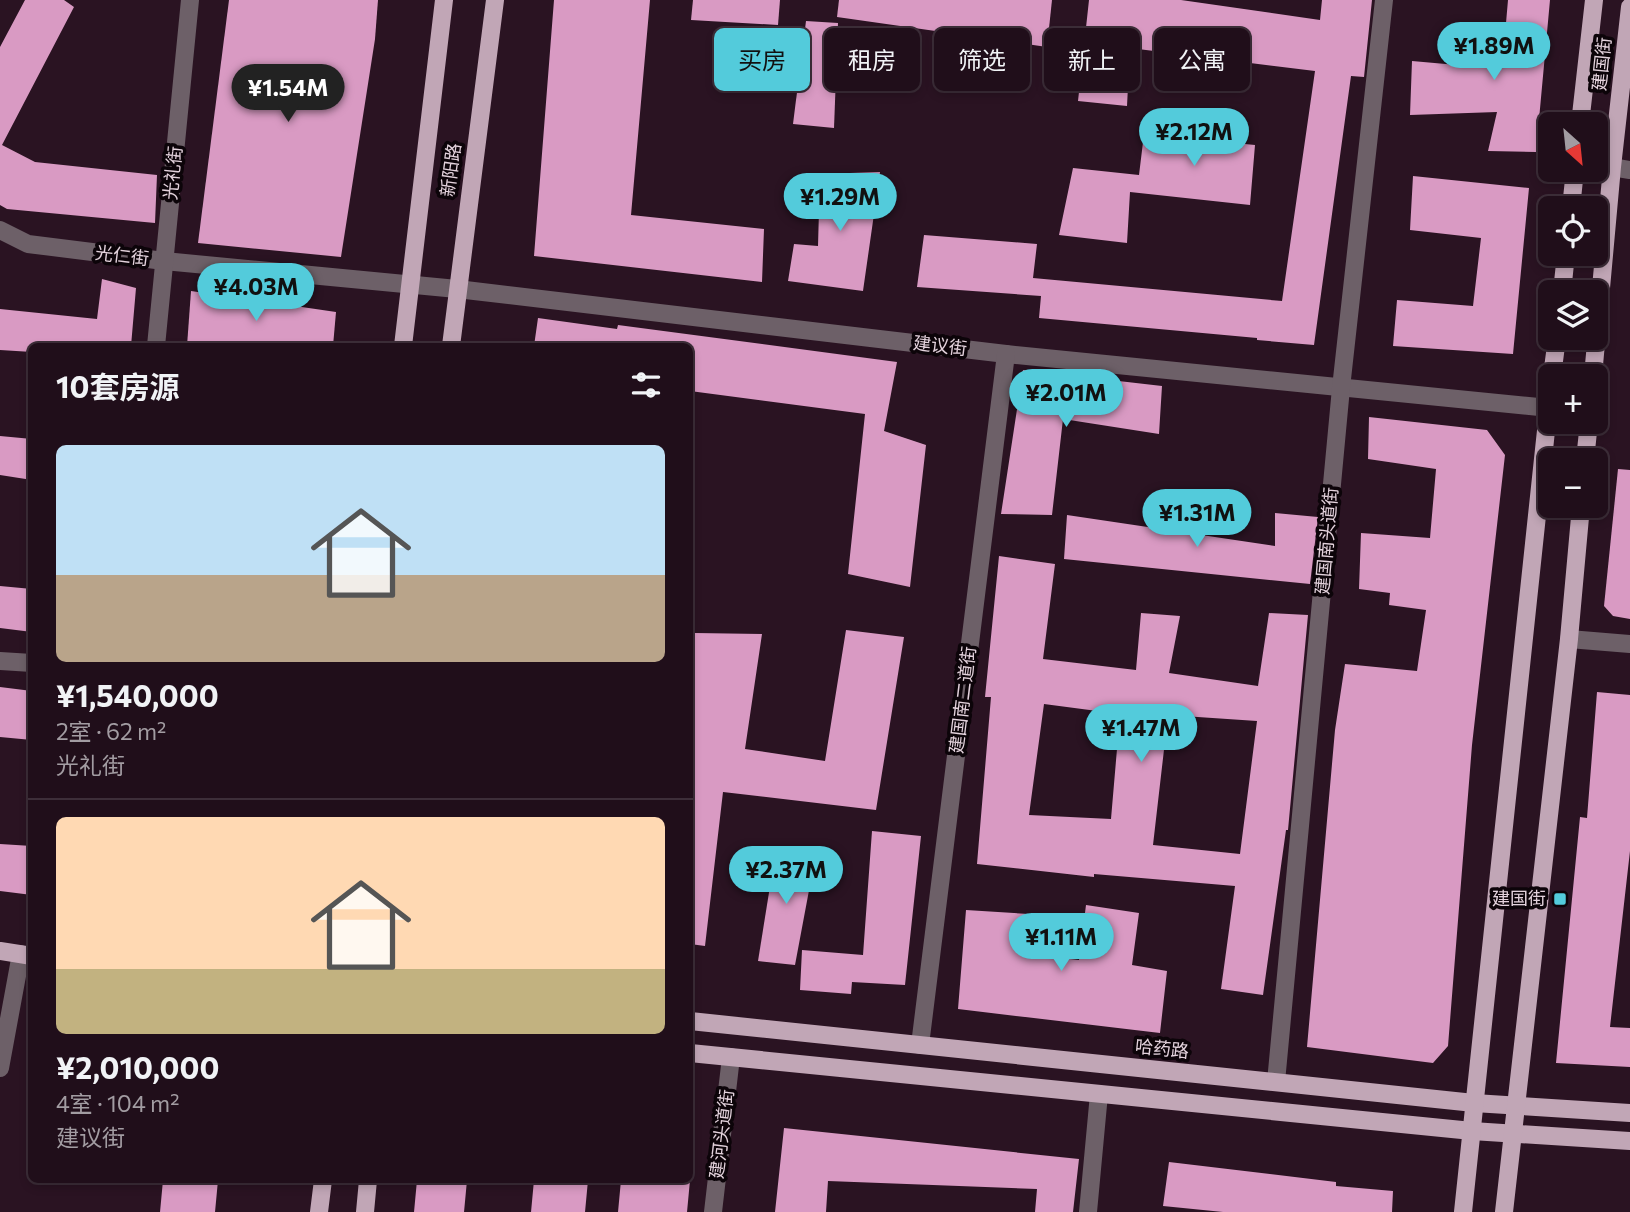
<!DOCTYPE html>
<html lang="zh">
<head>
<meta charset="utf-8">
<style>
	:root { --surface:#200e1a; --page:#2d1c27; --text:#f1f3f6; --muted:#a29ca2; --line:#3d2e39; --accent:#53cbdb }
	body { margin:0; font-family:Commissioner,"Noto Sans SC",sans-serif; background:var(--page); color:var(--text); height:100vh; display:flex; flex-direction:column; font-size:26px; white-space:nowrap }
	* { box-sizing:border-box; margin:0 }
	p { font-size:23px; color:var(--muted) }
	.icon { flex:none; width:38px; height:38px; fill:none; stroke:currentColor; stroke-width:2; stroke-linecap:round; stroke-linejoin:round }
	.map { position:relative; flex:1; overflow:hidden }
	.sheet { position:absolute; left:28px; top:343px; width:665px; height:840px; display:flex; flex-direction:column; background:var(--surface); border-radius:10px; box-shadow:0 4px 10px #0003,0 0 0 2px var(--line) }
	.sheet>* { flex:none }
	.top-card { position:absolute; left:714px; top:28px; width:665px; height:63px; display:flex; gap:14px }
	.needle { width:46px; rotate:153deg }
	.tools { position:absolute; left:1538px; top:112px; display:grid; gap:14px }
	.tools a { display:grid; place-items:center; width:70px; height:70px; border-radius:10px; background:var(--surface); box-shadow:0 4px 10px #0003,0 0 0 2px var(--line); font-size:35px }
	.price { position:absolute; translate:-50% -60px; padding:0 16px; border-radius:24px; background:var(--accent); color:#111; font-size:23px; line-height:46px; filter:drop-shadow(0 2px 4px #0008) }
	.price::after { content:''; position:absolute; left:50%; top:42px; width:21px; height:16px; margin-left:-10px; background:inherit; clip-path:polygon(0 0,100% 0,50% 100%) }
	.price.on { background:#222; color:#fff }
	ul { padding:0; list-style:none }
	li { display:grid; align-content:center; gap:14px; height:371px; padding:0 28px }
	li+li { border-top:2px solid var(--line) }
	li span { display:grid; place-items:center; height:217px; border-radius:10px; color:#555 }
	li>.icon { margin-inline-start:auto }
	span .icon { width:126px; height:126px; fill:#fffc; stroke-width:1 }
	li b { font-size:30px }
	h2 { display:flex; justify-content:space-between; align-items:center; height:84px; padding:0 28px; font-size:30px }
	.tag { padding:0 24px; border-radius:10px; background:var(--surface); box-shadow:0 4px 10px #0003,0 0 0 2px var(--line); font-size:24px; line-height:63px }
	.tag.on { background:var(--accent); color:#111 }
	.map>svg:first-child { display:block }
	.building { fill:#d99ac3; fill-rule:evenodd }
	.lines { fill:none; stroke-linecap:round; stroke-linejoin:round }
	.minor { stroke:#6d6068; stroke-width:18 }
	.major { stroke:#c1a6b6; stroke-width:18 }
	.poi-dot { fill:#53cbdb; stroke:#0c0409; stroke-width:2.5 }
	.labels { text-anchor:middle; stroke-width:7; stroke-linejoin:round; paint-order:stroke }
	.street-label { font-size:18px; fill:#e3d2dc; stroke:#0c0409 }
	.poi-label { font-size:18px; fill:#e3d2dc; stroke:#0c0409; text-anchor:end }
</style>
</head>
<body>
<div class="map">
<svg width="1630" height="1212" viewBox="0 0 1630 1212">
	<rect width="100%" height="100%" fill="#2a1322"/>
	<g class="building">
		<path d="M 25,0 L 64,0 L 74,7 L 2,145 L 35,162 L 157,175 L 155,223 L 7,209 L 0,205 L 0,47 Z"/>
		<path d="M 229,0 L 378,0 L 375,39 L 341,257 L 198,243 Z"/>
		<path d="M 554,0 L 650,0 L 631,215 L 764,229 L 762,282 L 534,256 Z"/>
		<path d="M 693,0 L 780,0 L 778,25 L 691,20 Z"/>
		<path d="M 839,0 L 1052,0 L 1047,47 L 837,17 Z"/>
		<path d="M 1089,0 L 1181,0 L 1320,20 L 1322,0 L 1372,0 L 1364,77 L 1351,76 L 1314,345 L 1257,340 L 1257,338 L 1039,318 L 1041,296 L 917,287 L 924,235 L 1037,244 L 1033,278 L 1282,301 L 1315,71 L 1130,48 L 1127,106 L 1078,101 Z"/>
		<path d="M 1508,0 L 1550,0 L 1536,152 L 1488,151 L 1497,112 L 1410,115 L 1412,61 L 1502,69 Z"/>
		<path d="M 806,21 L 838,23 L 834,128 L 793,124 Z"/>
		<path d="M 1144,134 L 1255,145 L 1250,205 L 1130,192 L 1127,243 L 1059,235 L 1073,168 L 1139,175 Z"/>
		<path d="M 880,172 L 863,291 L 788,281 L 794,244 L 818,246 L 820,174 Z"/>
		<path d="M 1413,176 L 1529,188 L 1513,354 L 1393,346 L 1397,300 L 1473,306 L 1481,238 L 1410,230 Z"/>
		<path d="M 102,279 L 136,288 L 131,346 L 32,346 L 32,352 L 0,350 L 0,309 L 97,319 Z"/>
		<path d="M 191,291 L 336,312 L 333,346 L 187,346 Z"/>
		<path d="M 538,318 L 617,329 L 618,325 L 897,362 L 884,431 L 926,445 L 910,587 L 848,574 L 865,414 L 690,391 L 690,346 L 534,346 Z"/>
		<path d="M 1023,370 L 1162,386 L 1159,434 L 1063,419 L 1052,515 L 1001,514 Z"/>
		<path d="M 1369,417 L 1487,430 L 1505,455 L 1472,745 L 1448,1046 L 1433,1063 L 1307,1047 L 1335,730 L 1345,664 L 1417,671 L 1426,610 L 1389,605 L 1390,593 L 1359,589 L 1361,533 L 1430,538 L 1436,469 L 1368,459 Z"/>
		<path d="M 0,436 L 32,439 L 32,480 L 0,475 Z"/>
		<path d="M 1618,469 L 1630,470 L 1630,619 L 1613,616 L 1604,606 Z"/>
		<path d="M 1275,513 L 1318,517 L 1310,584 L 1064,559 L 1067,515 L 1275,546 Z"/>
		<path d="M 999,556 L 1055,564 L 1043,659 L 1136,670 L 1141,613 L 1180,616 L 1169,673 L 1258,686 L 1269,613 L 1308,615 L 1288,830 L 1286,830 L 1263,995 L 1221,989 L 1235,886 L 1094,874 L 1094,877 L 977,864 L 991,697 L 985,697 ZM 1044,704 L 1120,714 L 1111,819 L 1029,815 ZM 1168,715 L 1257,721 L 1240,854 L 1153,845 Z"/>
		<path d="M 0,586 L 32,589 L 32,632 L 0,628 Z"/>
		<path d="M 846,630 L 904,637 L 876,810 L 723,792 L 705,946 L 690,944 L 690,682 L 695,633 L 762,634 L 745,749 L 825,761 Z"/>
		<path d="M 0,687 L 32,691 L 32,740 L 0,737 Z"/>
		<path d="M 1597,692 L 1630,695 L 1630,851 L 1610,1027 L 1630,1028 L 1630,1067 L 1556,1063 L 1580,817 L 1587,818 Z"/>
		<path d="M 872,831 L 921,836 L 905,985 L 852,982 L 851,994 L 800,990 L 802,950 L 863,955 Z"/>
		<path d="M 0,844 L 32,846 L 32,895 L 0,891 Z"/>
		<path d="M 776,849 L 816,853 L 795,965 L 758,961 Z"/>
		<path d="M 1086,905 L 1139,913 L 1132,965 L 1167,971 L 1160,1033 L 958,1009 L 966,910 L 1029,914 L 1026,954 L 1079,960 Z"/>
		<path d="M 784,1128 L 1079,1159 L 1073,1212 L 1035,1212 L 1037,1189 L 828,1181 L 826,1212 L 775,1212 Z"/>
		<path d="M 1169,1162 L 1336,1182 L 1336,1186 L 1393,1191 L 1392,1212 L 1223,1212 L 1163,1206 Z"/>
		<path d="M 163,1180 L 218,1180 L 215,1212 L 160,1212 Z"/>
		<path d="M 417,1180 L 467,1180 L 464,1212 L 414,1212 Z"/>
		<path d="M 534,1180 L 588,1180 L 585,1212 L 531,1212 Z"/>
		<path d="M 621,1180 L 690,1180 L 687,1212 L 618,1212 Z"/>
	</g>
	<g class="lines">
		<g class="minor">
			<path d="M 1612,167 L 1630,170"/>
			<path d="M 0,230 L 28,244 L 164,261 L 457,289 L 1006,354 L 1549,408"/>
			<path d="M 156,346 L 190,0"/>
			<path d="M 1569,639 L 1630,644"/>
			<path d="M 0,661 L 32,663"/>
			<path d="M 920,1045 L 1006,354"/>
			<path d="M 0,1068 L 21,954"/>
			<path d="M 1276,1082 L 1341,388 L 1384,0"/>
			<path d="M 713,1212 L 731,1057"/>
			<path d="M 1088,1212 L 1099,1094"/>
		</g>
		<g class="major">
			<path d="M 1580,124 L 1594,0"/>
			<path d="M 1571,208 L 1575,170"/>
			<path d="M 1562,292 L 1566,254"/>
			<path d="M 403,346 L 444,0"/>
			<path d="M 451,346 L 495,0"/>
			<path d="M 1552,376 L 1557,338"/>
			<path d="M 1593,376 L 1612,167 L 1630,7"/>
			<path d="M 1585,460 L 1589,422"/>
			<path d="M 0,951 L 32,956"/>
			<path d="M 690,1021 L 1474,1103 L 1630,1113"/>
			<path d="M 690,1053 L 1472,1131 L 1630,1141"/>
			<path d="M 319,1212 L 323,1180"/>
			<path d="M 365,1212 L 368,1180"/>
			<path d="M 1463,1212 L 1550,393"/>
			<path d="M 1504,1212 L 1569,639 L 1581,506"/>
		</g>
	</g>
	<rect class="poi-dot" x="1553" y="892" width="14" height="14" rx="3.5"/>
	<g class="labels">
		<g class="street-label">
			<text transform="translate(1602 64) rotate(-84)" y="6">建国街</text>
			<text transform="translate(451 170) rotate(-82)" y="6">新阳路</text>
			<text transform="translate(173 173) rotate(-84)" y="6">光礼街</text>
			<text transform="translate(122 256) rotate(7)" y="6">光仁街</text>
			<text transform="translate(940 346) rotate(7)" y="6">建议街</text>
			<text transform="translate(1327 541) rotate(-85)" y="6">建国南头道街</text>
			<text transform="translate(963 700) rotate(-83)" y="6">建国南二道街</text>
			<text transform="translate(1162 1049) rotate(6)" y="6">哈药路</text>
			<text transform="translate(722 1134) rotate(-83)" y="6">建河头道街</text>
		</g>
		<g class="poi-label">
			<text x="1546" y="905">建国街</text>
		</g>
	</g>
</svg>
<div class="tools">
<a><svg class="needle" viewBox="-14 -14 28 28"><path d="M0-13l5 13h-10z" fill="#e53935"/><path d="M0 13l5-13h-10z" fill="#a29ca2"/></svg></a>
<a><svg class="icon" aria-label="locate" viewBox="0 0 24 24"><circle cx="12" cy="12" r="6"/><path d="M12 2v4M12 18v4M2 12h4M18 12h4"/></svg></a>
<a><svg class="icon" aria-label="layers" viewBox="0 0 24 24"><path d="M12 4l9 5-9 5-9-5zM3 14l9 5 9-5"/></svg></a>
<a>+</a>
<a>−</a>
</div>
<b class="price" style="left:1494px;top:82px">¥1.89M</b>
<b class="price on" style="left:288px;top:124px">¥1.54M</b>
<b class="price" style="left:1194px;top:168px">¥2.12M</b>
<b class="price" style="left:840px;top:233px">¥1.29M</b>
<b class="price" style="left:256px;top:323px">¥4.03M</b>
<b class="price" style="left:1066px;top:429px">¥2.01M</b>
<b class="price" style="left:1197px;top:549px">¥1.31M</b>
<b class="price" style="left:1141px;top:764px">¥1.47M</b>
<b class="price" style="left:786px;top:906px">¥2.37M</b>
<b class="price" style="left:1061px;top:973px">¥1.11M</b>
<div class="top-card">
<a class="tag on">买房</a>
<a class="tag">租房</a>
<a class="tag">筛选</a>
<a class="tag">新上</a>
<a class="tag">公寓</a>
</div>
<section class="sheet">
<h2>10套房源<svg class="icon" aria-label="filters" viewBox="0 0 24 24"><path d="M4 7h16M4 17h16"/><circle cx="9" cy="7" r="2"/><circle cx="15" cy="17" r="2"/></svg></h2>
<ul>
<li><span style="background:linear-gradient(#bfe0f5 60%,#b9a48a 0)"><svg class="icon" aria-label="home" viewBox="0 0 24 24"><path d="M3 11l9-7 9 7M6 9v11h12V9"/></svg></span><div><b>¥1,540,000</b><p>2室 · 62 m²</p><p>光礼街</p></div></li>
<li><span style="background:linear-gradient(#ffd9b3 70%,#c2b280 0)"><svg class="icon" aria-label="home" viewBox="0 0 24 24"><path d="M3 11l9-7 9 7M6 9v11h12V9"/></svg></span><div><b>¥2,010,000</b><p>4室 · 104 m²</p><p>建议街</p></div></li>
</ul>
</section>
</div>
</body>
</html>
